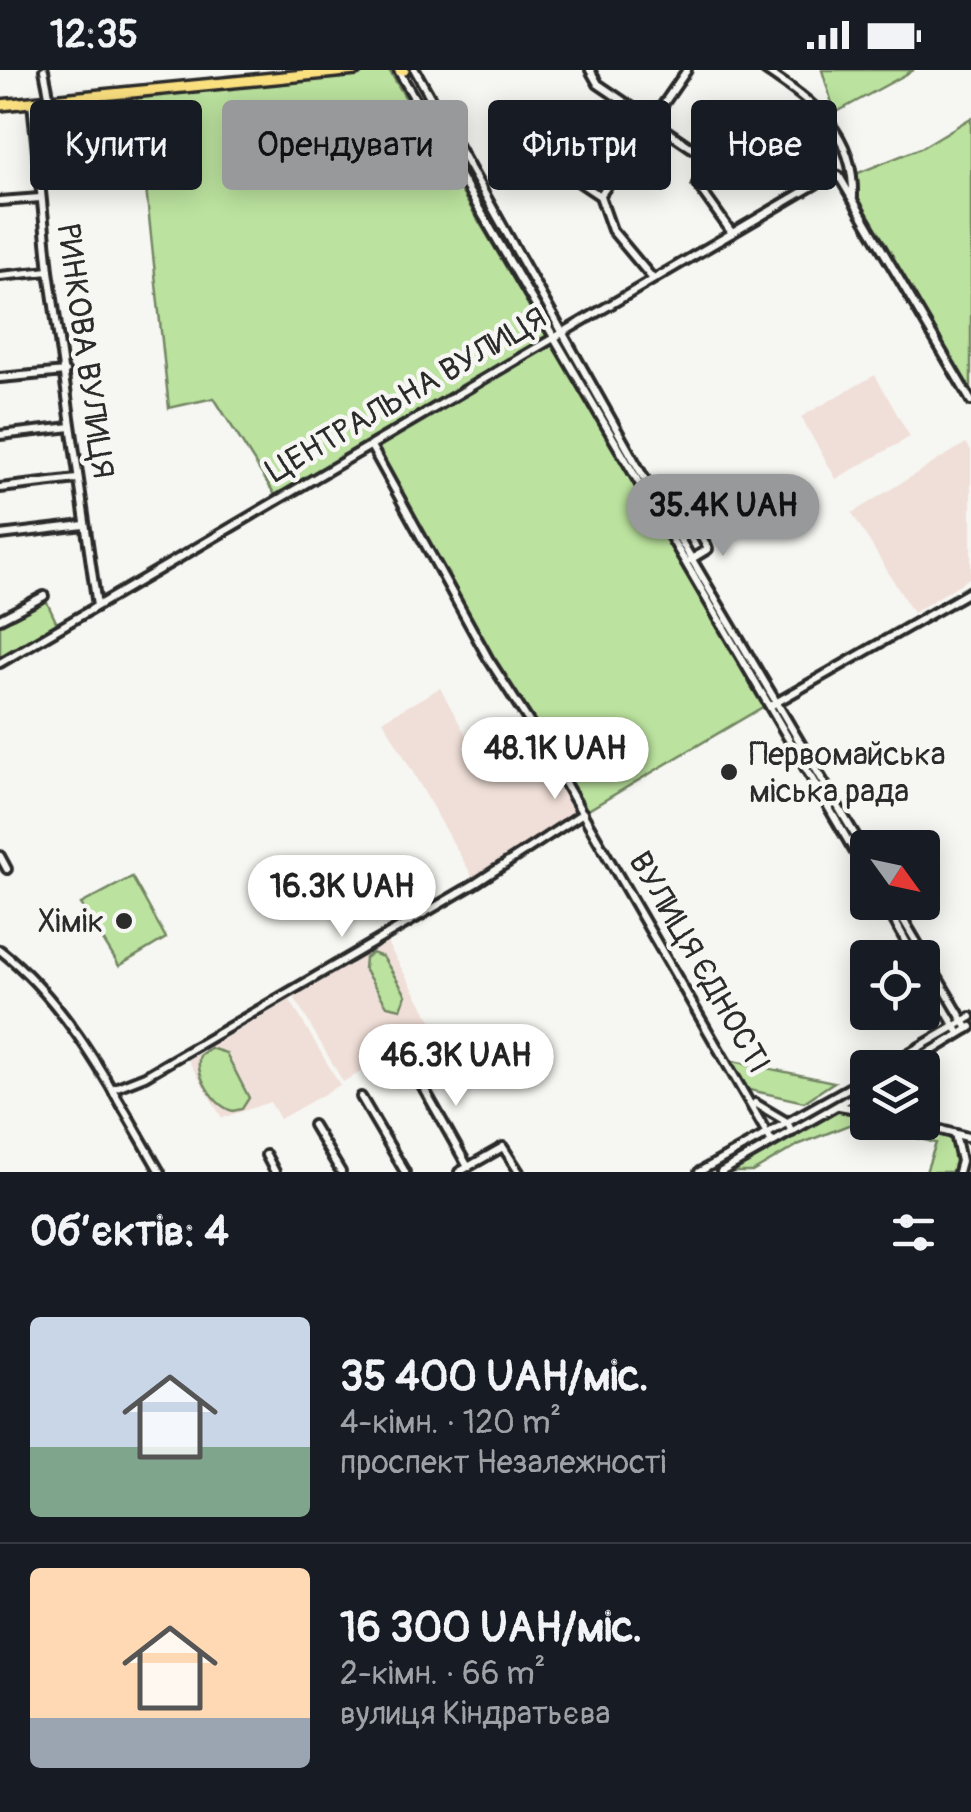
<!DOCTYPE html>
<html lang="uk">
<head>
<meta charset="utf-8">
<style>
	:root { --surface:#171b24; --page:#242831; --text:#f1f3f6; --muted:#9ea1a6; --line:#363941; --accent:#98999b }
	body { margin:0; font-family:Pangolin,sans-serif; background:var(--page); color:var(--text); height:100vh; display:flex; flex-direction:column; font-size:38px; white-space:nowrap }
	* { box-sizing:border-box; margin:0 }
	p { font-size:32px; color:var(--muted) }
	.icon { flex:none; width:55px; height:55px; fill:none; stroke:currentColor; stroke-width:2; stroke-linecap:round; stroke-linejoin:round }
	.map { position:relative; height:1102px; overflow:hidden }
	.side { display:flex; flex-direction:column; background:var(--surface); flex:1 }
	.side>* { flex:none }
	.banner { position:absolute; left:30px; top:30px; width:912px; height:90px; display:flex; gap:20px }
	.needle { width:65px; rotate:123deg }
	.fabs { position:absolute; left:850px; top:760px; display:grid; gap:20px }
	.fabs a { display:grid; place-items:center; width:90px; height:90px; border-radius:10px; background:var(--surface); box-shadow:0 5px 25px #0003; font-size:50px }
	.price { position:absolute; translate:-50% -85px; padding:0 22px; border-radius:35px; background:#fff; color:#222; font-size:32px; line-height:65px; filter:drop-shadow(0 2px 5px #0008) }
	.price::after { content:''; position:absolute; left:50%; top:60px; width:30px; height:22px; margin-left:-15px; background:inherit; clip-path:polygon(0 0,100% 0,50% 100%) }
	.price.current { background:var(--accent); color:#111 }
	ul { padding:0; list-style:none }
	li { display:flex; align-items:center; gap:30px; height:250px; padding:0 30px }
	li+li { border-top:2px solid var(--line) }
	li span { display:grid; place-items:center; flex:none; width:280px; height:200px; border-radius:10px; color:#555 }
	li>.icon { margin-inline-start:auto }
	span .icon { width:120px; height:120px; fill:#fffc; stroke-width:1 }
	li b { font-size:42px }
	h2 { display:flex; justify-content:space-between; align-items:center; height:120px; padding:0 30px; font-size:42px }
	.tag { padding:0 35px; border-radius:10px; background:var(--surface); box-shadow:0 5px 25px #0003; font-size:35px; line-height:90px }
	.tag.current { background:var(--accent); color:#111 }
	.status { display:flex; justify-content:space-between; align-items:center; height:70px; padding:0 50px; background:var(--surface); direction:ltr }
	.status svg { height:28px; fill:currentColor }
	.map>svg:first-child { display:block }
	.built { fill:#f0dfd8 }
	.green { fill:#bbe29e; stroke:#738664; stroke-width:2.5 }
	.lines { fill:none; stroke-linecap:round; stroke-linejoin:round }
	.minor-casing { stroke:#2b2b2b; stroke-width:14 }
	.major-casing { stroke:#2b2b2b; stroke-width:16 }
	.minor { stroke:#f6f6f2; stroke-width:6 }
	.major { stroke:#fbe080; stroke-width:9 }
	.poi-dot { fill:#2b2b2b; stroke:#f6f6f2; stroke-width:4 }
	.labels { text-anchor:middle; stroke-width:9; stroke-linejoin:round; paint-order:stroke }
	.street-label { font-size:32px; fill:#2b2b2b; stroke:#f6f6f2 }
	.poi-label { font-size:32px; fill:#2b2b2b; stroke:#f6f6f2; text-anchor:start }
</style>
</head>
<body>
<div class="status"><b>12:35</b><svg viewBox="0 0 49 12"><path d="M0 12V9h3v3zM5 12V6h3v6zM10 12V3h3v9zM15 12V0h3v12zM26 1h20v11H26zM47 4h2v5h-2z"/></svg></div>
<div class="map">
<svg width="971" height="1102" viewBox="0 0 971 1102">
	<rect width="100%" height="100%" fill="#f6f6f2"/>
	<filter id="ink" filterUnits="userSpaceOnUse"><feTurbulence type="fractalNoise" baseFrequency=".01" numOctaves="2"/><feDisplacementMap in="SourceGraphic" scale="20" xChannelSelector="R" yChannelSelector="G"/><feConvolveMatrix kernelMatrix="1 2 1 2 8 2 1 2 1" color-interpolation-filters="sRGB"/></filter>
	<g filter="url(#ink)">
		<g class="built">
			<path d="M 875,305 L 910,367 L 836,409 L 801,347 Z"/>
			<path d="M 966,373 L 971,380 L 971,507 L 913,543 L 852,443 Z"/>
			<path d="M 440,618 L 481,692 L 535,661 L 583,743 L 476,813 L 383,650 Z"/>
			<path d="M 387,873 L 436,959 L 343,1012 L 294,927 Z"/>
			<path d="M 290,930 L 340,1015 L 280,1049 L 270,1032 L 222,1048 L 188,990 Z"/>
		</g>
		<g class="green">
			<path d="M 356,0 L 389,0 L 766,635 L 583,743 L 371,377 L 277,428 L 214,328 L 169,338 L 136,22 Z"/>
			<path d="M 822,0 L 914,0 L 835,43 Z"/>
			<path d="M 971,48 L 971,331 L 852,129 L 853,105 L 921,78 Z"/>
			<path d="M 44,526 L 59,558 L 0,593 L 0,549 Z"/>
			<path d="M 132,807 L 166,868 L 119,896 L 81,834 Z"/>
			<path d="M 372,883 L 383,887 L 406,925 L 401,939 L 387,936 L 364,899 L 365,888 Z"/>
			<path d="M 210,978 L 226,983 L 249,1028 L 242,1039 L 233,1041 C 214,1036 194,1005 200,985 Z"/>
			<path d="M 728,990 L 834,1012 L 804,1032 L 745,1019 Z"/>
			<path d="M 837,1035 L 867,1041 L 868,1052 L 911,1053 L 955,1064 L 961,1091 L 958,1102 L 926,1102 L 936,1073 L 856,1052 L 800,1074 L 752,1102 L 721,1102 Z"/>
		</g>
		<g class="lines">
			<g class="minor-casing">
				<g id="minor">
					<path d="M 44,0 L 50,30"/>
					<path d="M 398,0 L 868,805"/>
					<path d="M 415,0 L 652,422 L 868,787"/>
					<path d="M 590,0 L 598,14 L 711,91 L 697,114 L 732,163"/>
					<path d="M 765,0 C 815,34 855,62 853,127"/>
					<path d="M 32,32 L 49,201 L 97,536"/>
					<path d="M 524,75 L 600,126 L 612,160 L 653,209"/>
					<path d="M 600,126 L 687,0"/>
					<path d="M 0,131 L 40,128"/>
					<path d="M 0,206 L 49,201"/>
					<path d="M 0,308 L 65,302"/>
					<path d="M 0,365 L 71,357"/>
					<path d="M 371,376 L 488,588 L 535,661 L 772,1072"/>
					<path d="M 0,418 L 77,409"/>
					<path d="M 0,465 L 84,455"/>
					<path d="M 690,490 L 708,479 L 701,466"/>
					<path d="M 0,549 L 44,526"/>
					<path d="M 0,593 L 833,104 L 839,106 L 971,331"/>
					<path d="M 772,635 L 971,521"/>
					<path d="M 0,786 L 7,799"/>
					<path d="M 884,832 L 915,888"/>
					<path d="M 893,832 L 968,959"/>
					<path d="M 0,880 C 71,936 115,1025 160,1102"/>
					<path d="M 922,900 L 957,960"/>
					<path d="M 883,998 L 971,947"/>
					<path d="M 904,998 L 971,957"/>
					<path d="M 413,999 L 468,1097"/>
					<path d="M 112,1019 L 145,1006 L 476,813 L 583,743"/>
					<path d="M 361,1027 L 405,1102"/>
					<path d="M 755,1033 L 787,1052 L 792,1062"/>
					<path d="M 839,1036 L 868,1041"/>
					<path d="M 911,1052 L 971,1068"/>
					<path d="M 313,1055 L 341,1102"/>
					<path d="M 955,1064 L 961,1091 L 958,1102"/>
					<path d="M 266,1085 L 275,1102"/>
					<path d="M 459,1102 L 503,1077 L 519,1102"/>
					<path d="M 699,1102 L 868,1007"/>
					<path d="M 721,1102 L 868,1018"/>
				</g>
			</g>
			<g class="major-casing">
				<g id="major">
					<path d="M 400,0 L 404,0"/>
					<path d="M 0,35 L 356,0"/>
				</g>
			</g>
			<use href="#minor" class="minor"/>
			<use href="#major" class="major"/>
		</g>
	</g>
	<g class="poi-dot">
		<circle cx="729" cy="702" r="10"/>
		<circle cx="124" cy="851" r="10"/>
	</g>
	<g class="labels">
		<g class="street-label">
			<text transform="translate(86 281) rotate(82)" y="11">РИНКОВА ВУЛИЦЯ</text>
			<text transform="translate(406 324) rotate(-30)" y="11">ЦЕНТРАЛЬНА ВУЛИЦЯ</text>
			<text transform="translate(700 892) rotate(60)" y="11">ВУЛИЦЯ ЄДНОСТІ</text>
		</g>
		<g class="poi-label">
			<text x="749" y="695">Первомайська<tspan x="749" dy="37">мiська рада</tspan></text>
			<text x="104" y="862" text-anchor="end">Хімік</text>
		</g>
	</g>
</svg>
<div class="fabs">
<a><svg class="needle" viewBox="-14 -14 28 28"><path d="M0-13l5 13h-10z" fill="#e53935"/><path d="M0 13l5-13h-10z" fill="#9ea1a6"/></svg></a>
<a><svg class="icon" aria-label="locate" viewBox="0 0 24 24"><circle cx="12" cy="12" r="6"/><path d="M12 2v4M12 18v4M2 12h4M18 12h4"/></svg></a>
<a><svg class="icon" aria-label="layers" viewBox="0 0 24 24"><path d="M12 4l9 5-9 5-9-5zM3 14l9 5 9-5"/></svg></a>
</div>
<b class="price current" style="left:723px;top:489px">35.4K UAH</b>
<b class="price" style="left:555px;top:732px">48.1K UAH</b>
<b class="price" style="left:342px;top:870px">16.3K UAH</b>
<b class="price" style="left:456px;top:1039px">46.3K UAH</b>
<div class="banner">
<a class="tag">Купити</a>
<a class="tag current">Орендувати</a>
<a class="tag">Фільтри</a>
<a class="tag">Нове</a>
</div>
</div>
<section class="side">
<h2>Об’єктів: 4<svg class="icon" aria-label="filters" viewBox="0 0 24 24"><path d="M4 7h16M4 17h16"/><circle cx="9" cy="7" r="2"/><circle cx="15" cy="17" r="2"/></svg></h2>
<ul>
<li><span style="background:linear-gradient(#c9d6e8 65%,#7fa58c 0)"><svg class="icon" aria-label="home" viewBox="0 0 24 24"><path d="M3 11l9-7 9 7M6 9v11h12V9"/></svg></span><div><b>35 400 UAH/міс.</b><p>4-кімн. · 120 m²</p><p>проспект Незалежності</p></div></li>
<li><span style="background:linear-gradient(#ffd9b3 75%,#9aa5b1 0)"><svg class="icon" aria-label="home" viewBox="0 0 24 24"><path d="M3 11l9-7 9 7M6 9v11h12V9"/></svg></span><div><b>16 300 UAH/міс.</b><p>2-кімн. · 66 m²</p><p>вулиця Кіндратьєва</p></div></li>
</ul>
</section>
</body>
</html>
